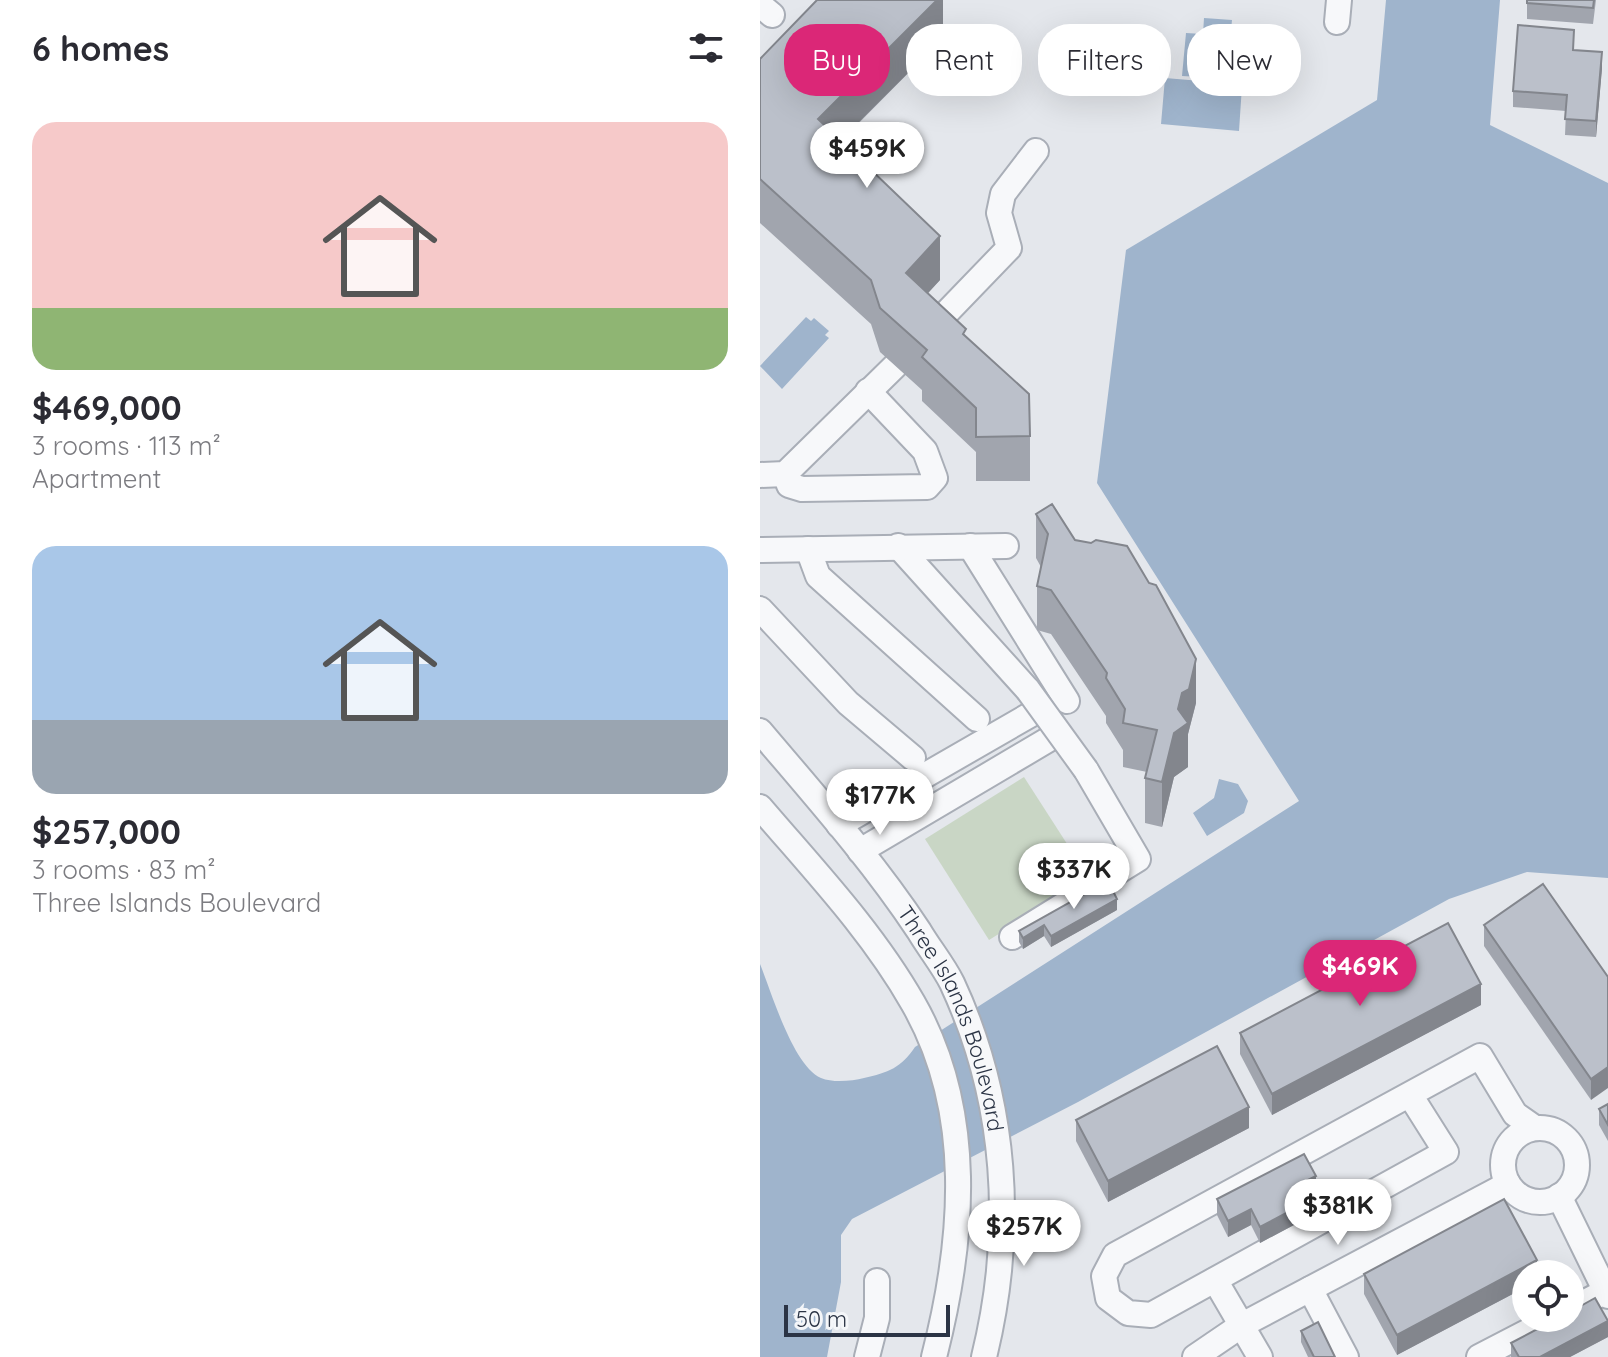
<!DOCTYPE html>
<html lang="en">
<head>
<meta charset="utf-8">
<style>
	:root { --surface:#fff; --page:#f7f7f7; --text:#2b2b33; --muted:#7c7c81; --accent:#db2777 }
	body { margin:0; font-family:Quicksand,sans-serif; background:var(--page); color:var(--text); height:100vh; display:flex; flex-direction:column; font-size:30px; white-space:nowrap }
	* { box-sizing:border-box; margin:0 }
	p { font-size:26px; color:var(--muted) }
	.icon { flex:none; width:44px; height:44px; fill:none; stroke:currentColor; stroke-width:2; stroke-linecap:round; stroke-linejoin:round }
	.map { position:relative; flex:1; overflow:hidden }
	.side { display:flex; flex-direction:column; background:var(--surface); width:760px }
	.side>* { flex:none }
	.top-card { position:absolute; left:24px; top:24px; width:704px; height:72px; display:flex; gap:16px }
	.buttons { position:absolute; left:752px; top:1260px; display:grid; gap:16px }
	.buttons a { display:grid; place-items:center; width:72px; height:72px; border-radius:50%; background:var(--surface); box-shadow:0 8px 32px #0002; font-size:40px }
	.scale { position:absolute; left:24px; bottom:20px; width:166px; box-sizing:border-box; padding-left:8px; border:4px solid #2b3445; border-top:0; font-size:22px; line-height:28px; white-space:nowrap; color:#2b3445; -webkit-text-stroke:6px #f4f6f9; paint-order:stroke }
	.price { position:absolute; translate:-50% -68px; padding:0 18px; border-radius:28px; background:#fff; color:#222; font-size:26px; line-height:52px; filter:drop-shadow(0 2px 4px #0008) }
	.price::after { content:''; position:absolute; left:50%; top:48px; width:24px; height:18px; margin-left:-12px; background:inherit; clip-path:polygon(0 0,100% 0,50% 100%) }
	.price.selected { background:var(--accent); color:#fff }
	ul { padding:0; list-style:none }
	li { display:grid; align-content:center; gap:16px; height:424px; padding:0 32px }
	li span { display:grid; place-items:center; height:248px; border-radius:24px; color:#555 }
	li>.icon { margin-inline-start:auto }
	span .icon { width:144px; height:144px; fill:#fffc; stroke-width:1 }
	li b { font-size:34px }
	h2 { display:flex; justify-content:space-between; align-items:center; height:96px; padding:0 32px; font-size:34px }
	.tag { padding:0 28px; border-radius:32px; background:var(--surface); box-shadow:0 8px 32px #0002; font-size:28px; line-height:72px }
	.tag.selected { background:var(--accent); color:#fff }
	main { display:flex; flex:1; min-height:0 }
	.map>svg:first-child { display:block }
	.green { fill:#c9d6c5 }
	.water { fill:#9fb4cc }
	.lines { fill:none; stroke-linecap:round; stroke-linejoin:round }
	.minor-casing { stroke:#a9aeb7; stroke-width:28 }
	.minor { stroke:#f7f8fa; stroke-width:24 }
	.minor-bridge-casing { stroke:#a9aeb7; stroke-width:28; stroke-linecap:butt }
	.minor-bridge { stroke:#f7f8fa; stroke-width:24 }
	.wall { fill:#a1a5ae }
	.shaded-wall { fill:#83868d }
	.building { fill:#bbc0ca; stroke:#83868d; stroke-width:2 }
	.labels { text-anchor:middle; stroke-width:6; stroke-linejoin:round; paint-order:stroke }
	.street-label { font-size:22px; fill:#2b3445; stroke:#f4f6f9 }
</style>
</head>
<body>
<main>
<section class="side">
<h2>6 homes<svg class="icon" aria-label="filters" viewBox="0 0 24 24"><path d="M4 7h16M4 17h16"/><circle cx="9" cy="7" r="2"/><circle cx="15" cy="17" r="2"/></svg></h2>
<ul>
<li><span style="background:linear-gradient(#f6c9c9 75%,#8fb573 0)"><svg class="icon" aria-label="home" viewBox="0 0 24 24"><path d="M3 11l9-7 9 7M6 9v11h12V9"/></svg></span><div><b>$469,000</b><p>3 rooms · 113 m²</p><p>Apartment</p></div></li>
<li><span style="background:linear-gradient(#a9c7e8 70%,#9aa5b1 0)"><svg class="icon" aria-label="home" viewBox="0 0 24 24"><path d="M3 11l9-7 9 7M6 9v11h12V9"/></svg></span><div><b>$257,000</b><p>3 rooms · 83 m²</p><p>Three Islands Boulevard</p></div></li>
</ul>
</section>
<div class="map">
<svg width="848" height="1357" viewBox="0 0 848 1357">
	<rect width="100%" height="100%" fill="#e4e7ec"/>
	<path class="green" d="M 264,777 L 329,878 L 229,940 L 165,839 Z"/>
	<g class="water">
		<path d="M 626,0 L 740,0 L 730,125 L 848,183 L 848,878 L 767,872 L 689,899 L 318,1102 L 92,1219 L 81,1235 L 81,1282 L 67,1357 L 0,1357 L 0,964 C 11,991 33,1066 61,1078 C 73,1083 92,1081 104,1078 C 128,1073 142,1067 155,1047 L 539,801 L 337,483 L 366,250 L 617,100 Z"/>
		<path d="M 444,18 L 472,20 L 466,85 L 482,86 L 479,131 L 401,124 L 405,78 L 441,81 L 441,77 L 422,76 L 426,33 L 443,34 Z"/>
		<path d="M 46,317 L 51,321 L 54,318 L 69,331 L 65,335 L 69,338 L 22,389 L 0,366 Z"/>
		<path d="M 459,779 L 478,784 L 488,801 L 484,813 L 447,836 L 433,813 L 454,798 Z"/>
	</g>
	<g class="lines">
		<g class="minor-casing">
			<g id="minor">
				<path d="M 0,5 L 12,15"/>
				<path d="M 577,22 L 579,0"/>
				<path d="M 167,333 L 249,248 L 239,213 L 243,194 L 276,151"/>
				<path d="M 25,474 L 29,485 L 42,489 L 167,487 L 175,478 L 165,451 L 108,391"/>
				<path d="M 0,475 L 25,474 L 135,366"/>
				<path d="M 138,546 L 268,690"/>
				<path d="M 210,546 L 307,701"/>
				<path d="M 48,549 L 58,576 L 217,719"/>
				<path d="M 0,550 L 246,546"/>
				<path d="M 0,609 L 88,703 L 153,758"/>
				<path id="s1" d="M 0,731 C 55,796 112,860 159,931 C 169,948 183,965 192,983 C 247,1101 255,1231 224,1357"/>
				<path d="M 0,807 C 53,869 112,931 153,1003 C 215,1111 204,1240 174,1357"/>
				<path d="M 79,825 L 275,712"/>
				<path d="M 100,851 L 296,735"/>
				<path d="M 252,937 L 378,859 L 326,770"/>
				<path d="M 650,1095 L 686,1152 L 391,1315 L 368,1313 L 348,1298 L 344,1276 L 355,1255 L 720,1056 L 755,1114 L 775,1128"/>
				<circle cx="780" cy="1165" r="37"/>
				<path d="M 799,1196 L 848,1296"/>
				<path d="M 455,1280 L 500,1357"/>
				<path d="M 550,1289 L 586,1357"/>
				<path d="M 810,1310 L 846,1291"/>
				<path d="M 107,1357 L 117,1318 L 117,1281"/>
				<path d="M 435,1357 L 482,1325 L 748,1184"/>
				<path d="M 719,1357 L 794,1318"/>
			</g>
		</g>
		<use href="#minor" class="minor"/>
		<g class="minor-bridge-casing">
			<path id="minor-bridge" d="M 268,690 L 326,770"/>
		</g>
		<use href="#minor-bridge" class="minor-bridge"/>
	</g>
	<g class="wall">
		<path d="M 183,0 L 183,38 L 81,141 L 180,280 L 168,293 L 206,336 L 270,436 L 270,481 L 216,481 L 216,452 L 162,401 L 162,390 L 120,352 L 111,324 L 0,223 L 0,59 Z"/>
		<path d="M 767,0 L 836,0 L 833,24 L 767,19 Z"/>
		<path d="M 814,50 L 842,68 L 836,137 L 805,135 L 806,111 L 753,107 L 753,91 Z"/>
		<path d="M 276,514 L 315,540 L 436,703 L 428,734 L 428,767 L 414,777 L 402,827 L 385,823 L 385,778 L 387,772 L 363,767 L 363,750 L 346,723 L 346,716 L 291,634 L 277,630 L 277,586 L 281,567 L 276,558 Z"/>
		<path d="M 357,910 L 291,947 L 284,936 L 263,949 L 259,942 L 259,931 Z"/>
		<path d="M 724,925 L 848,977 L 831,1100 L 724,946 Z"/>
		<path d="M 721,1005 L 512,1115 L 480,1054 L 480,1033 Z"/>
		<path d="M 848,1104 L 848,1141 L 839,1125 L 839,1109 Z"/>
		<path d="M 316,1120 L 489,1128 L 348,1202 L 316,1141 Z"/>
		<path d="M 556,1192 L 545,1197 L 547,1218 L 500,1243 L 491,1225 L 468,1237 L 457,1215 L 457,1199 Z"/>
		<path d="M 604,1274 L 777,1274 L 766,1274 L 766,1287 L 637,1355 L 604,1294 Z"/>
		<path d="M 541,1331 L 575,1357 L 548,1357 L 541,1342 Z"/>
		<path d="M 848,1337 L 810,1357 L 751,1357 L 751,1343 Z"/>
	</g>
	<g class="shaded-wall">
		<path d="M 177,0 L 183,0 L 183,38 L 58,163 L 58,119 Z"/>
		<path d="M 842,52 L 842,68 L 836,137 L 836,121 Z"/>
		<path d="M 180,236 L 180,280 L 146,317 L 146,273 Z"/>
		<path d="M 436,659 L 436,703 L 428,734 L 428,767 L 414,777 L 402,827 L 402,782 L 422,693 Z"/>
		<path d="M 357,899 L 357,910 L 291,947 L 291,936 Z"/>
		<path d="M 284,925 L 284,936 L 263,949 L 263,938 Z"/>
		<path d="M 721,984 L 721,1005 L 512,1115 L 512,1094 Z"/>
		<path d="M 848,1067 L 848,1088 L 831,1100 L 831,1079 Z"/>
		<path d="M 489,1107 L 489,1128 L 348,1202 L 348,1181 Z"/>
		<path d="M 556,1176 L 556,1192 L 538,1201 L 538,1185 Z"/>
		<path d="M 547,1202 L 547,1218 L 500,1243 L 500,1227 Z"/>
		<path d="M 491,1209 L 491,1225 L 468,1237 L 468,1221 Z"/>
		<path d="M 777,1260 L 777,1274 L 766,1274 L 766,1287 L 637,1355 L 637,1335 Z"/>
		<path d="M 848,1321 L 848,1337 L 810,1357 L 780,1357 Z"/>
	</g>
	<g class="building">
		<path d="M 57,0 L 177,0 L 58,119 L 180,236 L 146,273 L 206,329 L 203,334 L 269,394 L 270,436 L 216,437 L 216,408 L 162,357 L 167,350 L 120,308 L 111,280 L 0,179 L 0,59 Z"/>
		<path d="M 767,0 L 834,0 L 833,8 L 767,3 Z"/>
		<path d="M 758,25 L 814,30 L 813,50 L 842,52 L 836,121 L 805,119 L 807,95 L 753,91 Z"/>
		<path d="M 292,504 L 315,540 L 331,543 L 336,540 L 367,546 L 389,583 L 396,585 L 436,659 L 429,689 L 422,693 L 418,709 L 428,723 L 414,733 L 402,782 L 385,778 L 397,730 L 363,723 L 365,709 L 346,678 L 347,673 L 291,590 L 277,586 L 288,534 L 276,514 Z"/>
		<path d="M 348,881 L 357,899 L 291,936 L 284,925 L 263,938 L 259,931 Z"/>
		<path d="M 783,884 L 848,977 L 848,1067 L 831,1079 L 724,925 Z"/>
		<path d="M 688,923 L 721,984 L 512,1094 L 480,1033 Z"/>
		<path d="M 457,1046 L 489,1107 L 348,1181 L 316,1120 Z"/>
		<path d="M 848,1104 L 848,1125 L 839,1109 Z"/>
		<path d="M 544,1154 L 556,1176 L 538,1185 L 547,1202 L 500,1227 L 491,1209 L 468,1221 L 457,1199 Z"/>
		<path d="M 744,1199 L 777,1260 L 637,1335 L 604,1274 Z"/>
		<path d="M 835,1298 L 848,1321 L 780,1357 L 759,1357 L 751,1343 L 798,1318 L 810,1318 L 810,1312 Z"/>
		<path d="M 558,1322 L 575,1357 L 554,1357 L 541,1331 Z"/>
	</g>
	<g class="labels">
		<g class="street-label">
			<text dy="8" stroke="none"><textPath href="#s1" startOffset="350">Three Islands Boulevard</textPath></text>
		</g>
	</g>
</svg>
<div class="buttons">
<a><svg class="icon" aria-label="locate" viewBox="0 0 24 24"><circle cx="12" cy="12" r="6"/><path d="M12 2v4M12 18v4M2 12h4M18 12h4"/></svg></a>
</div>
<div class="scale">50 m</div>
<b class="price" style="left:107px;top:190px">$459K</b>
<b class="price" style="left:120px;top:837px">$177K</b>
<b class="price" style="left:314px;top:911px">$337K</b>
<b class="price selected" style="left:600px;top:1008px">$469K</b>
<b class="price" style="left:578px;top:1247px">$381K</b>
<b class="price" style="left:264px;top:1268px">$257K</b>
<div class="top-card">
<a class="tag selected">Buy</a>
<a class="tag">Rent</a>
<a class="tag">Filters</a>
<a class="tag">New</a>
</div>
</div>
</main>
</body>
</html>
